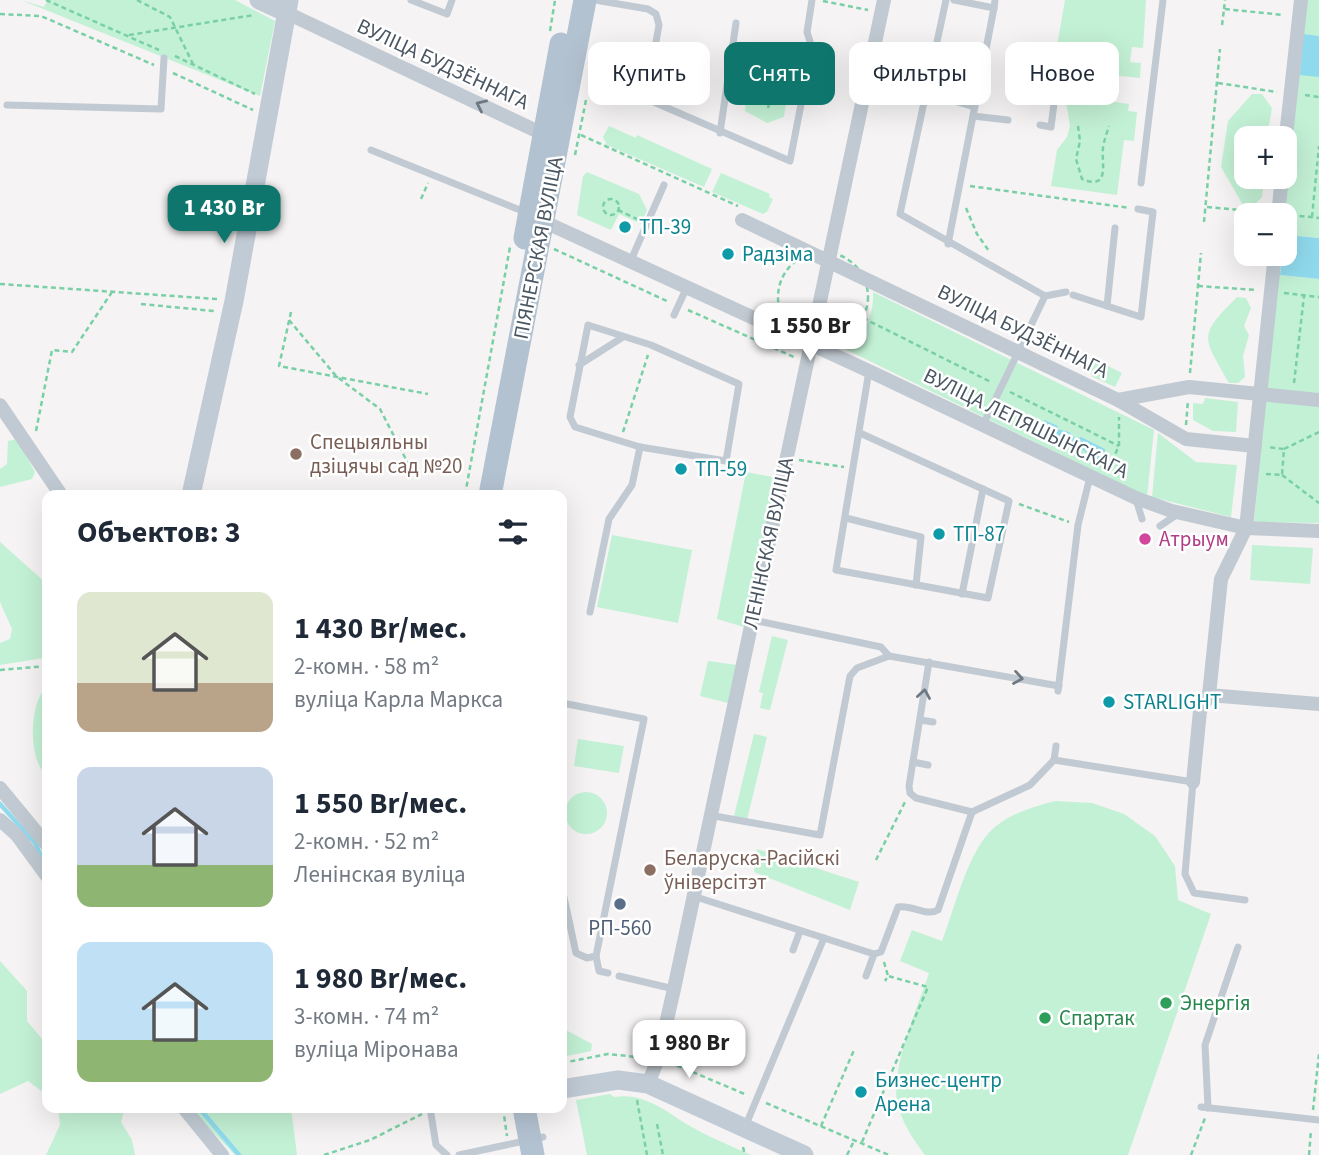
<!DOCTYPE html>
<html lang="ru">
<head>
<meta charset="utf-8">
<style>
	:root { --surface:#fff; --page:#f6f6f7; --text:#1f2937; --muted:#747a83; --accent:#0f766e }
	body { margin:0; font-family:"Source Sans 3",sans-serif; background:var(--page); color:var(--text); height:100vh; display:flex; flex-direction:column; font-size:26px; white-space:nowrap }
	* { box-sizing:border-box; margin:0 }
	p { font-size:23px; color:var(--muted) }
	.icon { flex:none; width:38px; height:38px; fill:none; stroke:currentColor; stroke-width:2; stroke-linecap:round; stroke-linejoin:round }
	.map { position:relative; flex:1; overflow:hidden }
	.sheet { position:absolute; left:42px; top:490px; width:525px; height:623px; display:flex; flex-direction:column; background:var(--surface); border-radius:14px; box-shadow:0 7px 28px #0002 }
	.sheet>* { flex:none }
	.hud { position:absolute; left:588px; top:42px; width:625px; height:63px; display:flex; gap:14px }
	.controls { position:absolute; left:1234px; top:126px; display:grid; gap:14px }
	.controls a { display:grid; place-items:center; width:63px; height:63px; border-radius:14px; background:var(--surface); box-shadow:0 7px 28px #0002; font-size:35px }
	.price { position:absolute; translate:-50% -60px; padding:0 16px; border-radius:14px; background:#fff; color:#222; font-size:23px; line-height:46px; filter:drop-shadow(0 2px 4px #0008) }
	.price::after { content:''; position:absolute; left:50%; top:42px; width:21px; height:16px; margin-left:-10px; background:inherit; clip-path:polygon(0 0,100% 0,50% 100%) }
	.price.active { background:var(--accent); color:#fff }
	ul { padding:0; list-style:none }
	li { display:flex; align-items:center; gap:21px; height:175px; padding:0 35px }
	li span { display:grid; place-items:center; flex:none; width:196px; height:140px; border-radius:14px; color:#555 }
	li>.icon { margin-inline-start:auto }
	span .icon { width:84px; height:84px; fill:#fffc; stroke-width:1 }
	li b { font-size:30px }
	h2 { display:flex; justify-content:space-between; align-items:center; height:84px; padding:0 35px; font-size:30px }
	.chip { padding:0 24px; border-radius:14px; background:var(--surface); box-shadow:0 7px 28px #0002; font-size:24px; line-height:63px }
	.chip.active { background:var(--accent); color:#fff }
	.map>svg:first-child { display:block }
	.green { fill:#c3f1d5 }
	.water { fill:#90daee }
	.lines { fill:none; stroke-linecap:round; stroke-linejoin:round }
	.stream { stroke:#90daee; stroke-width:4.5 }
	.path { stroke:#7ad0a6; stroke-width:2.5; stroke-dasharray:5 3.5; stroke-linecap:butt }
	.lane { stroke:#c1cad2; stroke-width:7 }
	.street { stroke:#c1cad2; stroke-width:14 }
	.secondary { stroke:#c1cbd6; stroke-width:19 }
	.primary { stroke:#b3c2d1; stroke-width:23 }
	.oneway { stroke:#6e7983 }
	.culture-dot { fill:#0f9aa8; stroke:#fff; stroke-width:2.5 }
	.education-dot { fill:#8d6e63; stroke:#fff; stroke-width:2.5 }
	.hotel-dot { fill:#d1479c; stroke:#fff; stroke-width:2.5 }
	.service-dot { fill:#5c6f8a; stroke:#fff; stroke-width:2.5 }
	.leisure-dot { fill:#2e9e5b; stroke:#fff; stroke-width:2.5 }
	.labels { text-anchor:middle; stroke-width:5; stroke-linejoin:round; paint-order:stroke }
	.street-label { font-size:21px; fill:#4a5661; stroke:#fff }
	.culture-label { font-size:21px; fill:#0d838f; stroke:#fff; text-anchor:start }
	.education-label { font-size:21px; fill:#785e54; stroke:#fff; text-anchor:start }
	.hotel-label { font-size:21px; fill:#b23c85; stroke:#fff; text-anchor:start }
	.service-label { font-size:21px; fill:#4e5e75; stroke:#fff }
	.leisure-label { font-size:21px; fill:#27864d; stroke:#fff; text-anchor:start }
</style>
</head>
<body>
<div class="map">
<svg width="1319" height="1155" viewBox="0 0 1319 1155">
	<rect width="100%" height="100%" fill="#f5f3f3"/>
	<g class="green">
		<path d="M 21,0 L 44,7 L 48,0 L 235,0 L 275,21 L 260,96 Z"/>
		<path d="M 1065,0 L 1146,0 L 1143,48 L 1132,47 L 1130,62 L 1141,63 L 1140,78 L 1071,71 L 1073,55 L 1056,52 Z"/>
		<path d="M 1304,0 L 1319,0 L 1319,238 L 1285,235 L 1284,207 Z"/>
		<path d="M 735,54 C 789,61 793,61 784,117 L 767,123 L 745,111 L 746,98 L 731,91 Z"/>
		<path d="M 1252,94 L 1262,94 L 1272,108 L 1269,125 L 1263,130 L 1263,138 L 1246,138 L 1246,177 L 1264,179 L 1262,197 L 1251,208 L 1243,205 L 1221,167 L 1228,121 Z"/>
		<path d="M 1074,96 L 1129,104 L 1128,111 L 1137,112 L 1134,141 L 1124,140 L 1117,195 L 1051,186 L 1057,150 L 1067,137 L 1070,126 L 1066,101 Z"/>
		<path d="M 609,126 L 636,138 L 637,135 L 712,169 L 704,187 L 607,145 L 603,137 Z"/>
		<path d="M 587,172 L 639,194 L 647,210 L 641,224 L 619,214 L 611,230 L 577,215 L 583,176 Z"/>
		<path d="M 721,173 L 770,194 L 769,197 L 773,199 L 767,212 L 763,214 L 712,192 Z"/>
		<path d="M 1279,254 L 1282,254 L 1280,275 L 1319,279 L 1319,523 L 1254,522 Z"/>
		<path d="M 873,292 L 1154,430 L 1147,497 L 841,347 C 865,336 874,317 873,292 Z"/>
		<path d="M 1237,297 L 1246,298 L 1251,308 L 1244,326 L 1249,335 L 1243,356 L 1245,377 L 1238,383 L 1229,383 C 1203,336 1197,337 1237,297 Z"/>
		<path d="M 1094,359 L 1122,373 L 1115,387 L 1093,377 L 1088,370 Z"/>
		<path d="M 1205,398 L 1238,402 L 1236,432 L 1213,431 L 1193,420 L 1193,403 L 1203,404 Z"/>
		<path d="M 1158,433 L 1196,462 L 1237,465 L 1231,517 L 1152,497 Z"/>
		<path d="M 17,439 L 35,472 L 32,479 L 0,487 L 0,469 L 7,464 L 8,441 Z"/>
		<path d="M 746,472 L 778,478 L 744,627 L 717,619 Z"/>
		<path d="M 612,535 L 692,550 L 678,623 L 597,607 Z"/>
		<path d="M 0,542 L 47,584 L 47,656 L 44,658 L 0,665 L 0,643 L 10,639 L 12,629 L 0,602 Z"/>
		<path d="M 1252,545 L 1313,548 L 1310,584 L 1250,580 Z"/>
		<path d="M 772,636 L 788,640 L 770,710 L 760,708 L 763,693 L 759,692 Z"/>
		<path d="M 708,661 L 737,665 L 728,703 L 700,696 Z"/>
		<path d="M 47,686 L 47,782 C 45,773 38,766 36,757 C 30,737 32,700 47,686 Z"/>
		<path d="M 754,734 L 767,737 L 747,820 L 734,816 Z"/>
		<path d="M 578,739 L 624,746 L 619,773 L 574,766 Z"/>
		<circle cx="586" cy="813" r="21"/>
		<path d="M 1055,801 L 1092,803 L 1124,814 L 1155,836 L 1175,866 L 1178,900 L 1211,914 L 1128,1155 L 925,1155 C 913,1139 901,1122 897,1101 C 891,1066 918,1007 929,973 L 900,961 L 912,930 L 942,941 C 955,908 968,849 995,827 C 1013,812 1034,807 1055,801 Z"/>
		<path d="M 757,849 L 859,882 L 850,910 L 754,872 Z"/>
		<path d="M 0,961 L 27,991 L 27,1021 L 42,1039 L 47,1038 L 47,1095 L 28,1081 L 0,1094 Z"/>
		<path d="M 562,1028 L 592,1044 L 591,1051 L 562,1057 Z"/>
		<path d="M 610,1094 L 614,1097 C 645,1092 666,1112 690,1126 C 709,1137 731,1146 751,1155 L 587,1155 L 576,1100 Z"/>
		<path d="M 58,1108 L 125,1108 L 121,1122 L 132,1140 L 135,1155 L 46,1155 L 60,1125 Z"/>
		<path d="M 190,1108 L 291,1108 L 297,1155 L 235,1155 Z"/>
	</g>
	<g class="water">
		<path d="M 1303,34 L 1319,36 L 1319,77 L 1300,75 Z"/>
		<path d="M 1285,235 L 1319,238 L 1319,279 L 1280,275 Z"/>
		<path d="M 1044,420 L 1058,426 L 1057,429 L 1069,432 L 1076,439 L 1081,437 L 1105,449 L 1105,457 L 1099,460 L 1067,440 L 1039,431 Z"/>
	</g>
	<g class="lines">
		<g class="stream">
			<path d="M 0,804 L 35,843 L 42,858 L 47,860"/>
			<path d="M 199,1108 L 239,1155"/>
		</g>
		<g class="path">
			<path d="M 46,0 L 159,50"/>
			<path d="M 137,0 L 170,17 L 193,64"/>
			<path d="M 823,1 L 868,10"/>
			<path d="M 1224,9 L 1225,0"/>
			<path d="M 0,14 L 41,16 L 154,65"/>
			<path d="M 1222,25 L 1224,9 L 1284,15"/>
			<path d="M 550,31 L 555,0"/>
			<path d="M 129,35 L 254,15"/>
			<path d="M 741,52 L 799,63"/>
			<path d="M 175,56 L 255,94"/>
			<path d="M 173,73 L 253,110"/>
			<path d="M 1218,83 L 1277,92"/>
			<path d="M 736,89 L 773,87 L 796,75"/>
			<path d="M 1305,95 L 1319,97"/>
			<path d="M 768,108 L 773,87"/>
			<path d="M 1078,126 L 1080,141 L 1076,159 L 1082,179 C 1111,191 1101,162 1103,148 C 1104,140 1107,133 1109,126"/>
			<path d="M 581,135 L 738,206"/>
			<path d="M 575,155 L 586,100"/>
			<path d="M 970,186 L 1130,208"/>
			<path d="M 421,199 L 428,183"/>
			<circle cx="611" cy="207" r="8"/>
			<path d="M 1207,207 L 1263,212"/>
			<path d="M 966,208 L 977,234 L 989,251"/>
			<path d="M 618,210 L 637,219"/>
			<path d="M 1291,215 L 1319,218"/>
			<path d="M 1312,217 L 1319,146"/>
			<path d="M 1204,222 L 1220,49"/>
			<path d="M 554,249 L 669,302"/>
			<circle cx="823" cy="297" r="45"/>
			<path d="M 0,284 L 217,299"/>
			<path d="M 1198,286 L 1257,290"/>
			<path d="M 1284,293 L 1319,297"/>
			<path d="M 141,304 L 214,311"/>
			<path d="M 688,310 L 794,357"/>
			<path d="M 291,312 L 279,366 L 428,394"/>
			<path d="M 863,318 L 991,382"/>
			<path d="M 289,320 L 336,376 L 380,409 L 413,473"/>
			<path d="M 1190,373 L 1201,253"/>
			<path d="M 1294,383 L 1304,296"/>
			<path d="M 1010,392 L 1119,446"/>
			<path d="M 1186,425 L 1188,400"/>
			<path d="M 36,431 L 52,350 L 72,352 L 112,292"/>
			<path d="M 623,432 L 648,355"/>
			<path d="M 1284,449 L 1319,432"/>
			<path d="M 799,460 L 844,467"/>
			<path d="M 1108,469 L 1119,446 L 1119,417"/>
			<path d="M 1266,474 L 1282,475 L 1284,449 L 1267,447"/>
			<path d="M 1282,475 L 1319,503"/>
			<path d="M 465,495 L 510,247"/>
			<path d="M 1019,504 L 1069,522"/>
			<path d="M 0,670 L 47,666"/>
			<path d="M 876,860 L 905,802"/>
			<path d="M 884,962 L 888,976 L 885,981"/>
			<path d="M 669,1062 L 747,1095"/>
			<path d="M 562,1063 L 608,1054 L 646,1058"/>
			<path d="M 637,1100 L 647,1155"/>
			<path d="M 766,1103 L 889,1155"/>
			<path d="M 503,1108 L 507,1136"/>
			<path d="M 1313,1110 L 1319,1054"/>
			<path d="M 657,1124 L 663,1155"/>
			<path d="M 821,1126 L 854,1050"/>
			<path d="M 862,1142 L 928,987 L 888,976"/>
			<path d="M 743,1147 L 745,1155"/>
			<path d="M 324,1155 L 370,1140 L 422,1114"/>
			<path d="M 847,1155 L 854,1141"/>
			<path d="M 1191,1155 L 1205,1118"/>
			<path d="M 1309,1155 L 1311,1130"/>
		</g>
		<g class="lane">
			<path d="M 411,0 L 447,14 L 452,0"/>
			<path d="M 595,0 L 648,9 L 656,14 L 659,25 L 647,93 L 649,100 L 790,161 L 812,48 L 807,32 L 812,0"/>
			<path d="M 946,0 L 900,214 L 1045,296"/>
			<path d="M 954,0 L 994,8 L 995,0"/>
			<path d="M 892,83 C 920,89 946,99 975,107"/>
			<path d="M 7,105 L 161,109 L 164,58"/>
			<path d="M 973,116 L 1008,120"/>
			<path d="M 1040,125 L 1051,127 L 1056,88 L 1115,94"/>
			<path d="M 720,133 L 736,23"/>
			<path d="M 371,150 L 525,212"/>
			<path d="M 1141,183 L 1163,0"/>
			<path d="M 948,244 L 994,8"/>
			<path d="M 631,260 L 664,185"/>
			<path d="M 1073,295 L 1141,317 L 1153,212 L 1138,209"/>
			<path d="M 1107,306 L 1115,228"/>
			<path d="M 674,315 L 687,287"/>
			<path d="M 588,325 L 651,345 L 739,384 L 726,461 L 640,447 L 575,427 L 570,417 Z"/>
			<path d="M 579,365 L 623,337"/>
			<path d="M 983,425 L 1045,296 L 1066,292"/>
			<path d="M 860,433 L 1009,501 L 988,598 L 836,570 L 869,371"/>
			<path d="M 1136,499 L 1142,519"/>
			<path d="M 846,518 L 921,537 L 916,585"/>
			<path d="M 1160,526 L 1179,513"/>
			<path d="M 962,594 L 983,489"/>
			<path d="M 590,612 L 609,519 L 632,485 L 640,447"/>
			<path d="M 753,620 L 881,647 L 889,656"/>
			<path d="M 929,662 L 909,786 L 910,793 L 916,798 L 972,812 L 1030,785 L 1054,760 L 1056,746"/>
			<path d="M 1058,691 L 1078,525 L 1090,477"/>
			<path d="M 562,703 L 644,719 L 596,956 L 587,958 L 576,953 L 562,888"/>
			<path d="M 920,720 L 933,722"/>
			<path d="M 1054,760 L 1193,782 L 1185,874 L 1194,893 L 1245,900"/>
			<path d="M 913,762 L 928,765"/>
			<path d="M 709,815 L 820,835 L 850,676 L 857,668 L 889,656 L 1059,686"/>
			<path d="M 693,896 L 874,954 L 881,952 L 898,907 C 912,904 925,917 938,910 L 972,812"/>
			<path d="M 793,950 L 800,931"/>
			<path d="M 596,956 L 599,971 L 608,973"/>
			<path d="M 619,976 L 674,989"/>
			<path d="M 866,976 L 874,954"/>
			<path d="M 1201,1107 L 1319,1120"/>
			<path d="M 430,1108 L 436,1145 L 447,1155"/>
			<path d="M 1208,1108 L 1205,1045 L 1238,947"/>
			<path d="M 745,1127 L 824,938"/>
			<path d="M 459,1155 L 543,1137"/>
		</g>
		<g class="street">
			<path d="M 287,13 L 543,134"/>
			<path d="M 1284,154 L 1301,0"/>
			<path d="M 1278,215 L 1282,177"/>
			<path d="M 536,218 L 869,371 L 1136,498 L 1172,511 L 1246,528 L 1319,531"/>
			<path d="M 742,220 L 1118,400 L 1189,387 L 1319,400"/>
			<path d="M 1275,254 L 1246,528 L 1221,579 L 1209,695 L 1319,704"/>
			<path d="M 1118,400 L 1186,439 L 1255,446"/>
			<path d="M 0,405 L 61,495"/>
			<path d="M 1193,782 L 1200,711 L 1209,695"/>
			<path d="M 0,788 L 47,845"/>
			<path d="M 0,820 L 17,835 L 47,876"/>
			<path d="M 648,1084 L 658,1059 L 674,989 L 884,0"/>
			<path d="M 184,1108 L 222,1155"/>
		</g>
		<g class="secondary">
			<path d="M 259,0 L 287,13"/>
			<path d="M 191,495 L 234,301 L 289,0"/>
			<path d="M 562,1089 L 618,1080 L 648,1084 L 804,1155"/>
		</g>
		<g class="primary">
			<path d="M 525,238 L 561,44"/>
			<path d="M 490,495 L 585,0"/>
			<path d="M 524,1108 L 533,1155"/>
		</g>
	</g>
	<defs><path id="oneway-chevron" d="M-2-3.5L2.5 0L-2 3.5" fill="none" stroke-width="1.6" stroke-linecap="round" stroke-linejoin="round" transform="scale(1.75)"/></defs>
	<g class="oneway">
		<use href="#oneway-chevron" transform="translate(481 105) rotate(-155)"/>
		<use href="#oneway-chevron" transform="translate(1018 678) rotate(10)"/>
		<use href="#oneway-chevron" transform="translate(924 694) rotate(-81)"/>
	</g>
	<g class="culture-dot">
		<circle cx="625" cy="227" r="7"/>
		<circle cx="728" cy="254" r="7"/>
		<circle cx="681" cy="469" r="7"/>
		<circle cx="939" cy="534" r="7"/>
		<circle cx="1109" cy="702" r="7"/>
		<circle cx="861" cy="1092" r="7"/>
	</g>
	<g class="education-dot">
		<circle cx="296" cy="454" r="7"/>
		<circle cx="650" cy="870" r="7"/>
	</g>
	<circle class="hotel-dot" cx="1145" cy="539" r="7"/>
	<circle class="service-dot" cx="620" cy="904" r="7"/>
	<g class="leisure-dot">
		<circle cx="1166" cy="1003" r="7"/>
		<circle cx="1045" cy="1018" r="7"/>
	</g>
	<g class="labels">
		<g class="street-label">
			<text transform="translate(443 64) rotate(25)" y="7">ВУЛІЦА БУДЗЁННАГА</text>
			<text transform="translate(538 248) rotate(-79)" y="7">ПІЯНЕРСКАЯ ВУЛІЦА</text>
			<text transform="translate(1023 331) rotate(26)" y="7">ВУЛІЦА БУДЗЁННАГА</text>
			<text transform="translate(1026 423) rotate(26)" y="7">ВУЛІЦА ЛЕПЯШЫНСКАГА</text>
			<text transform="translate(768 543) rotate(-78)" y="7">ЛЕНІНСКАЯ ВУЛІЦА</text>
		</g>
		<g class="culture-label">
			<text x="639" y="234">ТП-39</text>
			<text x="742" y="261">Радзіма</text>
			<text x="695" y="476">ТП-59</text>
			<text x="953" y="541">ТП-87</text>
			<text x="1123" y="709">STARLIGHT</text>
			<text x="875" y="1087">Бизнес-центр<tspan x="875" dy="24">Арена</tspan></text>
		</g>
		<g class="education-label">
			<text x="310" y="449">Спецыяльны<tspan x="310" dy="24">дзіцячы сад №20</tspan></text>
			<text x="664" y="865">Беларуска-Расійскі<tspan x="664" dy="24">ўніверсітэт</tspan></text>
		</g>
		<g class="hotel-label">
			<text x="1159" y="546">Атрыум</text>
		</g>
		<g class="service-label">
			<text x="620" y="935">РП-560</text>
		</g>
		<g class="leisure-label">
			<text x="1180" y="1010">Энергія</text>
			<text x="1059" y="1025">Спартак</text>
		</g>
	</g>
</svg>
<div class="controls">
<a>+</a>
<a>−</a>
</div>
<b class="price active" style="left:224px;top:245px">1 430 Br</b>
<b class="price" style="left:810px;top:363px">1 550 Br</b>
<b class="price" style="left:689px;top:1080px">1 980 Br</b>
<div class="hud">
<a class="chip">Купить</a>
<a class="chip active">Снять</a>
<a class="chip">Фильтры</a>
<a class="chip">Новое</a>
</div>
<section class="sheet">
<h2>Объектов: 3<svg class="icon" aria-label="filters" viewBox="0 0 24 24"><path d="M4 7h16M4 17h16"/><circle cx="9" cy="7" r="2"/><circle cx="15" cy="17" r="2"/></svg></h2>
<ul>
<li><span style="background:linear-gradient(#dfe7d0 65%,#b9a48a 0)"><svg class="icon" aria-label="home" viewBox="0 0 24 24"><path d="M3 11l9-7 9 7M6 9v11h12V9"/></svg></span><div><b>1 430 Br/мес.</b><p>2-комн. · 58 m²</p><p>вуліца Карла Маркса</p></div></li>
<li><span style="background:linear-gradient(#c9d6e8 70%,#8fb573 0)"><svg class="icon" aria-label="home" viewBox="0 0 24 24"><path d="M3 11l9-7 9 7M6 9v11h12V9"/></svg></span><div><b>1 550 Br/мес.</b><p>2-комн. · 52 m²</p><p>Ленінская вуліца</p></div></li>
<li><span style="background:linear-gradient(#bfe0f5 70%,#8fb573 0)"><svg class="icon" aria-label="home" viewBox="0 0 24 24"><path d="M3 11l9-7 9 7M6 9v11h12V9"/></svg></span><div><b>1 980 Br/мес.</b><p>3-комн. · 74 m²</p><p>вуліца Міронава</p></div></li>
</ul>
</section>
</div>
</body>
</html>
